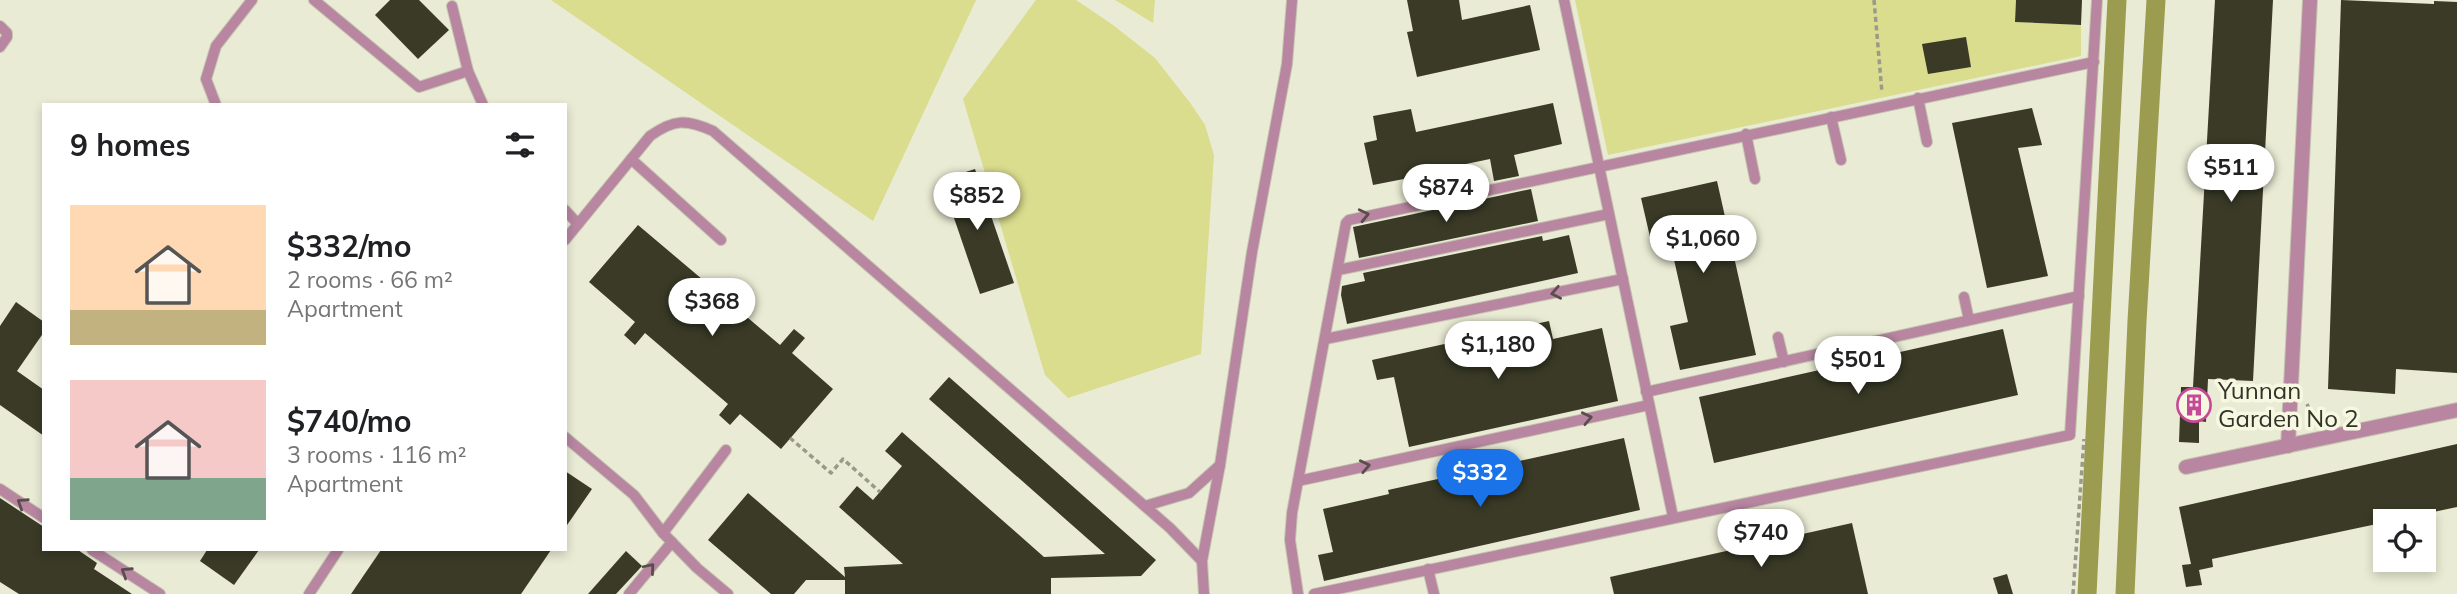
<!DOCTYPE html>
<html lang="en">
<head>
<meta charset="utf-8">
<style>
	:root { --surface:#fff; --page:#f6f6f6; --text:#202124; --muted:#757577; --accent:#1a73e8 }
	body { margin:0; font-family:Mulish,sans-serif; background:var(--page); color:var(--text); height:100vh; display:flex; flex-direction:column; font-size:26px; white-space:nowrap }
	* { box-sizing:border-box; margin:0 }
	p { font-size:23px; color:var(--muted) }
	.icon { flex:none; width:38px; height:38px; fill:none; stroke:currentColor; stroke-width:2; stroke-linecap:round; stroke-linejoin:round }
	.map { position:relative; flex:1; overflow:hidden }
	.details { position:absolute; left:42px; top:103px; width:525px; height:448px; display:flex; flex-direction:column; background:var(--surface); border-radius:0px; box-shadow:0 4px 10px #0003 }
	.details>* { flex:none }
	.controls { position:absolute; left:2373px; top:509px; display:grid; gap:14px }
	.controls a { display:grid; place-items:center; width:63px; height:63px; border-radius:0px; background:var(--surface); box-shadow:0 4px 10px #0003; font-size:35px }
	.price { position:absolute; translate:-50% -60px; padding:0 16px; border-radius:24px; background:#fff; color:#222; font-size:23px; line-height:46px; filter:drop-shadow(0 2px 4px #0008) }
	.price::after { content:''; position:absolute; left:50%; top:42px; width:21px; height:16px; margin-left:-10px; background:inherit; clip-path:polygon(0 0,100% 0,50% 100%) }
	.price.selected { background:var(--accent); color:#fff }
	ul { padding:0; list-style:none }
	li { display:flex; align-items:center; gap:21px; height:175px; padding:0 28px }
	li span { display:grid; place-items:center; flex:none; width:196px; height:140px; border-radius:0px; color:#555 }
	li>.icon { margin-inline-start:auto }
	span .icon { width:84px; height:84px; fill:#fffc; stroke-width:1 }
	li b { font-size:30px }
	h2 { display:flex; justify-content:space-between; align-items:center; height:84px; padding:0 28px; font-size:30px }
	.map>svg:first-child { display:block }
	.green { fill:#dadc8e }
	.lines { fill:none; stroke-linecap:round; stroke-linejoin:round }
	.canal { stroke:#9b9c4f; stroke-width:19 }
	.building { fill:#3a3a27 }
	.service-casing { stroke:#c5c6b2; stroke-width:12 }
	.minor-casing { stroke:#c5c6b2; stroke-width:16 }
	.path { stroke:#9a9a89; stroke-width:3.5; stroke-dasharray:5 3.5; stroke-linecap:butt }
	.service { stroke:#b886a1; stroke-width:10 }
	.minor { stroke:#b886a1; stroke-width:14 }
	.oneway { stroke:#5b4c4e }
	.labels { text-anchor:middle; stroke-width:7; stroke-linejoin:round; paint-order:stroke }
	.poi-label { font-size:24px; fill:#33332a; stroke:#f7f8e1; text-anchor:start }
</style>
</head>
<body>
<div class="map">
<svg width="2457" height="594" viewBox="0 0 2457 594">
	<rect width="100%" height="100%" fill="#eaebd4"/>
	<g class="green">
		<path d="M 551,0 L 976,0 L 873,221 Z"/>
		<path d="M 1036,0 L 1076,0 L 1113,25 L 1155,58 L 1191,104 L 1205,125 L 1214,155 L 1201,354 L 1068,398 L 1045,375 L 963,99 Z"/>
		<path d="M 1115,0 L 1155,0 L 1153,23 Z"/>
		<path d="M 1575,0 L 2016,0 L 2015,22 L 2081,25 L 2081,56 L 1608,155 Z"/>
	</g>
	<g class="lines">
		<g class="canal">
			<path d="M 2087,594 L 2117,0"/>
			<path d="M 2125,594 L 2137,321 L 2156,0"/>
		</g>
	</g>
	<g class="building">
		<path d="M 390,0 L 419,0 L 449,30 L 418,59 L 375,15 Z"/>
		<path d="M 1407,0 L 1459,0 L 1462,20 L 1530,5 L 1540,50 L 1417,77 L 1407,32 L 1413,31 Z"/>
		<path d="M 2016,0 L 2082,0 L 2081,25 L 2015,22 Z"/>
		<path d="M 2215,0 L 2273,0 L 2253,381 L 2208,379 L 2206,422 L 2199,421 L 2199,443 L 2179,442 L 2181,387 L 2193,387 Z"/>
		<path d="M 2341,0 L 2434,4 L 2434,1 L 2457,2 L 2457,373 L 2396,369 L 2395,394 L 2328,389 Z"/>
		<path d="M 1966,37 L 1971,67 L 1928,74 L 1922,44 Z"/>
		<path d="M 1553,103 L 1562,144 L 1514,155 L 1519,176 L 1494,181 L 1490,159 L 1447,168 L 1452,190 L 1424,196 L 1419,176 L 1373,185 L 1364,143 L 1377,140 L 1373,116 L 1411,109 L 1416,132 Z"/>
		<path d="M 2032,108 L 2042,145 L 2018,148 L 2048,276 L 1987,288 L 1952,123 Z"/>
		<path d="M 975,169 L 1014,283 L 980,294 L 941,180 Z"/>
		<path d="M 1717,181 L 1756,355 L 1680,370 L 1670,326 L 1688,322 L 1668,233 L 1650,237 L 1641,198 Z"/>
		<path d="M 1531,189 L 1538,221 L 1359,258 L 1353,227 Z"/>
		<path d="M 638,225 L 780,345 L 794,329 L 805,338 L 792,353 L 833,389 L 781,449 L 740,414 L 730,425 L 719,415 L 728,404 L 645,333 L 635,345 L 624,335 L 635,322 L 589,282 Z"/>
		<path d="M 1569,235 L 1578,273 L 1347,324 L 1341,295 L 1342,286 L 1365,281 L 1363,273 L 1542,236 L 1543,241 Z"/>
		<path d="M 16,302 L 44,322 L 44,332 L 17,371 L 44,390 L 44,436 L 0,405 L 0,326 Z"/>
		<path d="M 1549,321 L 1553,339 L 1602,328 L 1618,401 L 1409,447 L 1394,377 L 1377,380 L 1372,360 Z"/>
		<path d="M 2003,329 L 2018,395 L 1714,463 L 1699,397 Z"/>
		<path d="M 949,377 L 1156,560 L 1141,576 L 1051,578 L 1051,594 L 845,594 L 845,580 L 806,580 L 794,594 L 771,594 L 708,540 L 748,493 L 845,577 L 844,567 L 903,564 L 839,507 L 857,486 L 873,500 L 902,466 L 885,451 L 902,432 L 1044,557 L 1105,554 L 929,399 Z"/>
		<path d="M 1624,438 L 1640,510 L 1324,581 L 1318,555 L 1333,552 L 1323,509 L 1389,494 L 1388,490 Z"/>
		<path d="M 2457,444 L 2457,507 L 2212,559 L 2213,567 L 2199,570 L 2202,585 L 2186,587 L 2182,565 L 2191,564 L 2179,507 Z"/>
		<path d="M 565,471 L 592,489 L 565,528 Z"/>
		<path d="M 0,498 L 44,527 L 44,550 L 78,550 L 97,563 L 94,569 L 132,594 L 19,594 L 0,582 Z"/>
		<path d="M 1852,523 L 1868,594 L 1614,594 L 1610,577 Z"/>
		<path d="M 207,550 L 259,550 L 234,585 L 200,561 Z"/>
		<path d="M 381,550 L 551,550 L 521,594 L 351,594 Z"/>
		<path d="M 626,551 L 642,566 L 616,594 L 588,594 Z"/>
		<path d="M 2007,574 L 2013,594 L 1998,594 L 1993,578 Z"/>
	</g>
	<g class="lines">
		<g class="service-casing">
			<g id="service">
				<path d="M 314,0 L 419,87 L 468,71"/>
				<path d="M 1564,0 L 1673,517"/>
				<path d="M 452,6 L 468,71 L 483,105"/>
				<path d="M 0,26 L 7,33 L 7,37 L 0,47"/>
				<path d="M 1918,98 L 1927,142"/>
				<path d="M 216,105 L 206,79 L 216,46 L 252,0"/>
				<path d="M 1831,117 L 1841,160"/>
				<path d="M 1746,134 L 1755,179"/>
				<path d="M 631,159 L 721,240"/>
				<path d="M 565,210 L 578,224"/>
				<path d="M 565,240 L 650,136 C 674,119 686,119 713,131 L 1170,528 L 1202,561"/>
				<path d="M 1338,270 L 1609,214"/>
				<path d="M 1964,297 L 1969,320"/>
				<path d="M 1778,337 L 1784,362"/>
				<path d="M 1325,339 L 1623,279"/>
				<path d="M 1646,392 L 2079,296"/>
				<path d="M 565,437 L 634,495 L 663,533 L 697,568 L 728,594"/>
				<path d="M 1298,481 L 1649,405"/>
				<path d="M 0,489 L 44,518"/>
				<path d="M 1145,506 L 1189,493 L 1220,465"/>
				<path d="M 663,533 L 726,450"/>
				<path d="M 92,550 L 160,594"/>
				<path d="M 1428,569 L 1434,594"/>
				<path d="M 309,594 L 338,550"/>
				<path d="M 629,594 L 672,542"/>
				<path d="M 1204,594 L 1202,561 L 1220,465 L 1252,252 L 1287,64 L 1292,0"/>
				<path d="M 1298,594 L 1290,540 L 1292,513 L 1346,223 L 1349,220 L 2094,62"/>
				<path d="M 1314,594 L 2070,435 L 2097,0"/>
			</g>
		</g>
		<g class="minor-casing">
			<g id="minor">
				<path d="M 2288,446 L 2310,0"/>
				<path d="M 2186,467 L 2457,410"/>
			</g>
		</g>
		<g class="path">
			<path d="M 1874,0 L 1882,93"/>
			<path d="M 2307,404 L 2313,418 L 2321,420"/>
			<path d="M 790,438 L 831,473 L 843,459 L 880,492"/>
			<path d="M 2073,594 L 2084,439"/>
		</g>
		<use href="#service" class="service"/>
		<use href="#minor" class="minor"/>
	</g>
	<defs><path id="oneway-chevron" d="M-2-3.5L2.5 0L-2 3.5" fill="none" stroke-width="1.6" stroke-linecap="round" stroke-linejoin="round" transform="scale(1.75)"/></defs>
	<g class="oneway">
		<use href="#oneway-chevron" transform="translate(1364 215) rotate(-13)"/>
		<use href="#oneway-chevron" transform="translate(1556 293) rotate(169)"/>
		<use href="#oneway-chevron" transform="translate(1587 418) rotate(-12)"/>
		<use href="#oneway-chevron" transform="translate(1365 466) rotate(-12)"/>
		<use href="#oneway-chevron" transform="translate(22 503) rotate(-147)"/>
		<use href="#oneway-chevron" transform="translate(650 568) rotate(-50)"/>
		<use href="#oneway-chevron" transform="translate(126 572) rotate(-147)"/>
	</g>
	<defs>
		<g id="building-ring" transform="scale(1.75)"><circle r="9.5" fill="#f7f8e1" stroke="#c64997" stroke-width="1.5"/><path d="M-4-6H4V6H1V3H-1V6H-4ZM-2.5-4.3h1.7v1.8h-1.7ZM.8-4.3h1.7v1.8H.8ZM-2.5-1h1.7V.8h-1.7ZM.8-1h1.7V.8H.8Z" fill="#c64997"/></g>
	</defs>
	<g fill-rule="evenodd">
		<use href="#building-ring" x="2194" y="405"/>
	</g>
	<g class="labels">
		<g class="poi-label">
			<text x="2218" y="399">Yunnan<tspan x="2218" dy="28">Garden No 2</tspan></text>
		</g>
	</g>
</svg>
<div class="controls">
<a><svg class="icon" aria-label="locate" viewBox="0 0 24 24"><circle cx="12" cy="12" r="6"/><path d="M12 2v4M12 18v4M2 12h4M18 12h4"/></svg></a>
</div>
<b class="price" style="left:2231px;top:204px">$511</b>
<b class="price" style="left:1446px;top:224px">$874</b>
<b class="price" style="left:977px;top:232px">$852</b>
<b class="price" style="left:1703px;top:275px">$1,060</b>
<b class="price" style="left:712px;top:338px">$368</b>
<b class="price" style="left:1498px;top:381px">$1,180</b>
<b class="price" style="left:1858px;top:396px">$501</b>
<b class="price selected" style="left:1480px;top:509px">$332</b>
<b class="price" style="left:1761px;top:569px">$740</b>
<section class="details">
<h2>9 homes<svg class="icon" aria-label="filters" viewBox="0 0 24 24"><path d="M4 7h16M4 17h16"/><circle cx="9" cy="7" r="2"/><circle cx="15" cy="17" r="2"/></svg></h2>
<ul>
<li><span style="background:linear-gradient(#ffd9b3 75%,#c2b280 0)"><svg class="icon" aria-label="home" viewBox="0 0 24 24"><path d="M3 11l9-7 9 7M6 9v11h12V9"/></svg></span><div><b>$332/mo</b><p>2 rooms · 66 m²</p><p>Apartment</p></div></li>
<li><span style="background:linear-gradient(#f6c9c9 70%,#7fa58c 0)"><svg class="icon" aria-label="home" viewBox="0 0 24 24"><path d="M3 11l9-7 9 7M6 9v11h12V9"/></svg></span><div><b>$740/mo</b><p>3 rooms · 116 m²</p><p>Apartment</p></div></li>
</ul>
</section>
</div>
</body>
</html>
